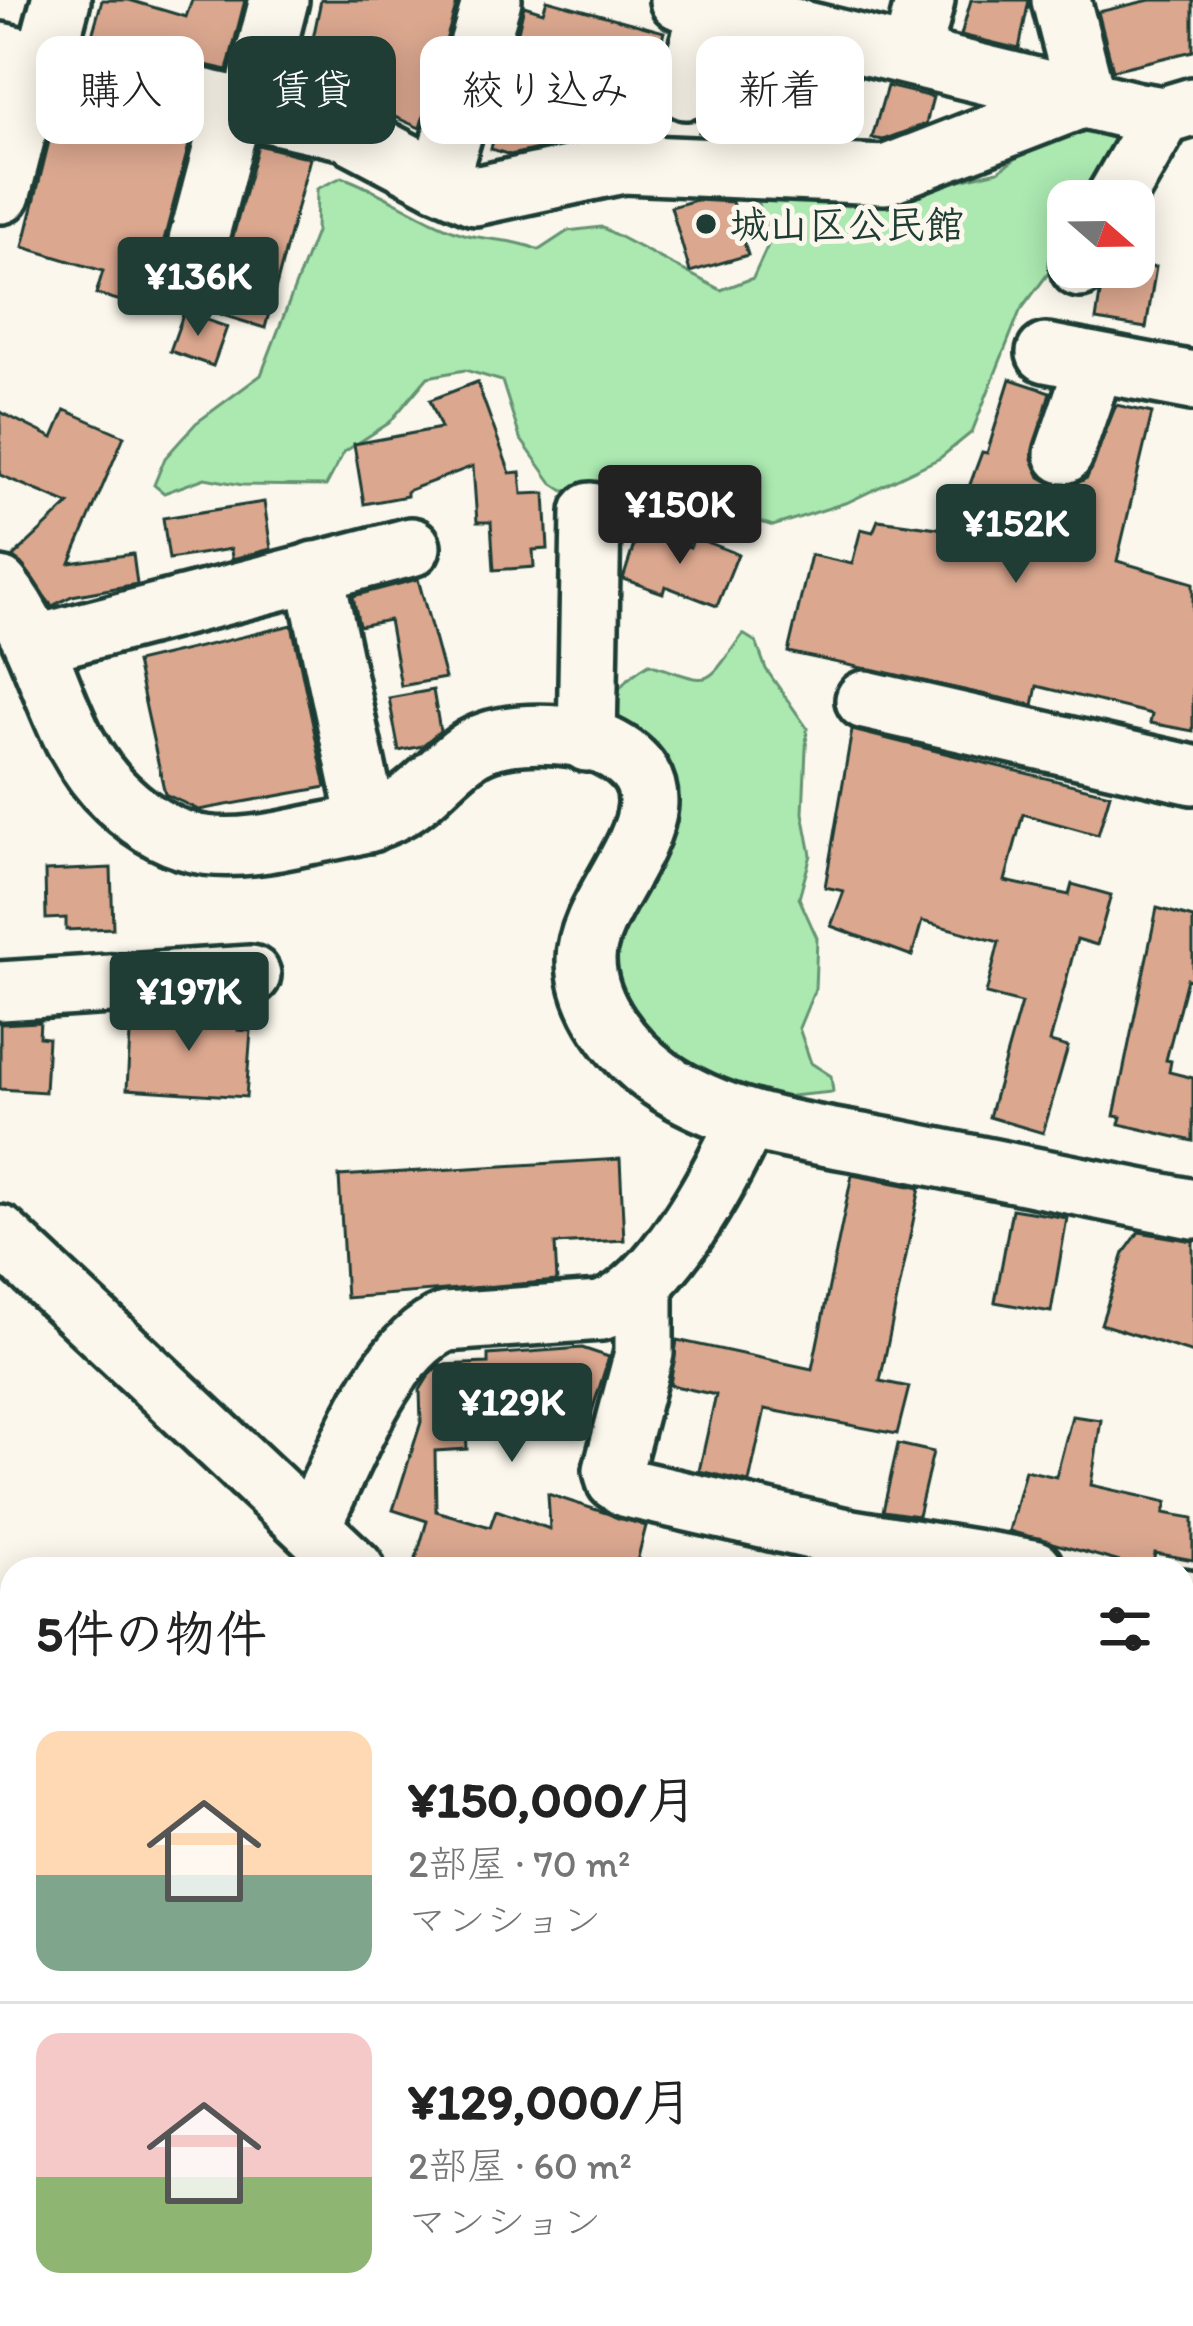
<!DOCTYPE html>
<html lang="ja">
<head>
<meta charset="utf-8">
<style>
	:root { --surface:#fff; --page:#f6f6f6; --text:#222; --muted:#767676; --line:#e0e0e0; --accent:#1f3d34 }
	body { margin:0; font-family:Itim,"Klee One",sans-serif; background:var(--page); color:var(--text); height:100vh; display:flex; flex-direction:column; font-size:45px; white-space:nowrap }
	* { box-sizing:border-box; margin:0 }
	p { font-size:39px; color:var(--muted) }
	.icon { flex:none; width:66px; height:66px; fill:none; stroke:currentColor; stroke-width:2; stroke-linecap:round; stroke-linejoin:round }
	.map { position:relative; flex:1; overflow:hidden }
	.details { position:absolute; left:0px; top:1557px; width:1194px; height:771px; display:flex; flex-direction:column; background:var(--surface); border-radius:36px 36px 0 0; box-shadow:0 6px 30px #0003 }
	.details>* { flex:none }
	.banner { position:absolute; left:36px; top:36px; width:1122px; height:108px; display:flex; gap:24px }
	.needle { width:78px; rotate:110deg }
	.controls { position:absolute; left:1047px; top:180px; display:grid; gap:24px }
	.controls a { display:grid; place-items:center; width:108px; height:108px; border-radius:24px; background:var(--surface); box-shadow:0 6px 30px #0003; font-size:60px }
	.price { position:absolute; translate:-50% -102px; padding:0 27px; border-radius:12px; background:var(--accent); color:#fff; font-size:39px; line-height:78px; filter:drop-shadow(0 3px 6px #0008) }
	.price::after { content:''; position:absolute; left:50%; top:72px; width:36px; height:27px; margin-left:-18px; background:inherit; clip-path:polygon(0 0,100% 0,50% 100%) }
	.price.active { background:#222; color:#fff }
	ul { padding:0; list-style:none }
	li { display:flex; align-items:center; gap:36px; height:300px; padding:0 36px }
	li+li { border-top:3px solid var(--line) }
	li span { display:grid; place-items:center; flex:none; width:336px; height:240px; border-radius:24px; color:#555 }
	li>.icon { margin-inline-start:auto }
	span .icon { width:144px; height:144px; fill:#fffc; stroke-width:1 }
	li b { font-size:51px }
	h2 { display:flex; justify-content:space-between; align-items:center; height:144px; padding:0 36px; font-size:51px }
	.pill { padding:0 42px; border-radius:24px; background:var(--surface); box-shadow:0 6px 30px #0003; font-size:42px; line-height:108px }
	.pill.active { background:var(--accent); color:#fff }
	.map>svg:first-child { display:block }
	.green { fill:#abe9b1; stroke:#659372; stroke-width:3 }
	.building { fill:#dba78f; stroke:#1f3d34; stroke-width:3 }
	.lines { fill:none; stroke-linecap:round; stroke-linejoin:round }
	.minor-casing { stroke:#1f3d34; stroke-width:66 }
	.minor { stroke:#fbf7ec; stroke-width:57 }
	.poi-dot { fill:#1f3d34; stroke:#fbf7ec; stroke-width:4.5 }
	.labels { text-anchor:middle; stroke-width:10; stroke-linejoin:round; paint-order:stroke }
	.poi-label { font-size:39px; font-weight:bold; fill:#1f3d34; stroke:#fbf7ec; text-anchor:start }
</style>
</head>
<body>
<div class="map">
<svg width="1193" height="2326" viewBox="0 0 1193 2326">
	<rect width="100%" height="100%" fill="#fbf7ec"/>
	<filter id="ink" filterUnits="userSpaceOnUse"><feTurbulence type="fractalNoise" baseFrequency=".00833" numOctaves="2"/><feDisplacementMap in="SourceGraphic" scale="24" xChannelSelector="R" yChannelSelector="G"/><feConvolveMatrix kernelMatrix="1 2 1 2 8 2 1 2 1" color-interpolation-filters="sRGB"/></filter>
	<g filter="url(#ink)">
		<g class="green">
			<path d="M 1095,117 L 1123,144 L 1093,201 L 1068,201 L 1068,247 L 1020,311 L 972,432 L 940,458 L 848,502 L 773,526 L 719,509 L 648,516 L 599,488 L 564,491 L 552,483 L 520,438 L 502,381 L 465,370 L 428,377 L 389,423 L 344,452 L 326,486 L 242,485 L 205,478 L 164,493 L 154,485 L 165,458 L 196,423 L 261,375 L 316,232 L 317,189 L 342,177 C 384,192 424,222 464,234 C 490,241 514,239 539,250 L 568,231 L 601,227 L 721,290 L 753,278 L 768,245 L 755,191 L 848,206 L 998,171 L 1069,122 Z"/>
			<path d="M 743,634 L 756,642 L 766,669 L 807,728 L 803,813 L 811,855 L 799,898 L 817,938 L 815,989 L 799,1028 L 811,1063 L 831,1076 L 833,1092 L 760,1099 L 672,1067 L 596,973 L 614,924 L 652,882 L 667,843 C 655,817 608,737 610,714 C 613,689 629,676 649,664 C 714,684 702,691 743,634 Z"/>
		</g>
		<g class="building">
			<path d="M 102,0 L 129,0 L 186,17 L 192,0 L 245,0 L 227,70 L 91,39 Z"/>
			<path d="M 321,0 L 458,0 L 420,128 L 354,99 L 303,87 Z"/>
			<path d="M 547,0 L 664,32 L 653,74 L 642,71 L 624,131 L 602,135 L 558,122 L 552,146 L 510,155 L 491,149 L 524,6 L 543,12 Z"/>
			<path d="M 971,0 L 1029,0 L 1019,49 L 961,35 Z"/>
			<path d="M 1150,0 L 1193,0 L 1193,51 L 1113,70 L 1098,12 Z"/>
			<path d="M 733,47 L 787,60 L 765,137 L 699,132 L 718,99 Z"/>
			<path d="M 887,86 L 933,97 L 926,124 L 883,140 L 872,138 Z"/>
			<path d="M 73,103 L 193,130 L 146,308 L 96,294 L 103,271 L 23,247 L 53,125 L 64,128 Z"/>
			<path d="M 258,145 L 310,158 L 265,328 L 216,313 L 239,242 L 232,240 Z"/>
			<path d="M 696,200 L 732,202 L 748,255 L 690,272 L 671,207 Z"/>
			<path d="M 1113,267 L 1156,267 L 1146,328 L 1096,320 L 1100,294 Z"/>
			<path d="M 184,312 L 227,327 L 213,366 L 170,351 Z"/>
			<path d="M 1010,379 L 1050,392 L 1032,459 L 1040,477 L 1054,485 L 1072,486 L 1087,478 L 1116,405 L 1152,413 L 1117,561 L 1193,583 L 1193,731 L 1150,723 L 1152,714 L 1037,686 L 1033,705 L 788,652 L 811,555 L 852,564 L 861,529 L 873,532 L 878,520 L 953,530 L 982,452 L 987,453 Z"/>
			<path d="M 477,382 L 510,473 L 520,472 L 522,494 L 545,493 L 548,549 L 533,550 L 534,567 L 494,570 L 491,522 L 477,522 L 473,466 L 407,491 L 407,496 L 364,504 L 354,444 L 441,428 L 430,400 Z"/>
			<path d="M 65,410 L 124,436 L 70,563 L 133,554 L 137,584 L 72,596 L 52,606 L 13,557 L 69,504 L 0,475 L 0,412 L 53,438 Z"/>
			<path d="M 264,502 L 271,549 L 232,559 L 231,549 L 169,559 L 163,518 Z"/>
			<path d="M 639,529 L 690,547 L 694,537 L 738,554 L 717,606 L 665,586 L 663,593 L 623,579 Z"/>
			<path d="M 418,579 L 445,678 L 401,686 L 389,620 L 359,626 L 353,596 Z"/>
			<path d="M 292,625 L 326,787 L 199,810 L 165,794 L 136,662 Z"/>
			<path d="M 433,690 L 440,731 L 422,746 L 399,751 L 389,698 Z"/>
			<path d="M 852,730 L 1110,794 L 1098,835 L 1023,814 L 1005,881 L 1069,895 L 1072,884 L 1111,895 L 1097,945 L 1077,939 L 1050,1042 L 1068,1047 L 1043,1133 L 989,1117 L 1021,1003 L 986,994 L 999,942 L 922,921 L 912,956 L 831,926 L 844,891 L 825,887 Z"/>
			<path d="M 111,868 L 113,928 L 66,930 L 66,918 L 46,919 L 45,871 Z"/>
			<path d="M 1157,908 L 1193,918 L 1193,981 L 1187,979 L 1166,1060 L 1171,1061 L 1169,1072 L 1193,1078 L 1193,1141 L 1119,1124 L 1121,1117 L 1114,1116 Z"/>
			<path d="M 184,1012 L 239,1016 L 238,1030 L 251,1031 L 246,1097 L 127,1089 L 131,1016 Z"/>
			<path d="M 40,1022 L 39,1037 L 48,1038 L 45,1092 L 0,1089 L 0,1024 Z"/>
			<path d="M 620,1159 L 624,1240 L 555,1244 L 557,1281 L 346,1298 L 339,1176 Z"/>
			<path d="M 852,1175 L 920,1188 L 880,1381 L 909,1387 L 897,1434 L 765,1409 L 749,1482 L 699,1471 L 716,1395 L 670,1385 L 677,1340 L 812,1369 Z"/>
			<path d="M 1012,1209 L 1067,1218 L 1051,1312 L 995,1302 Z"/>
			<path d="M 1139,1232 L 1193,1241 L 1193,1353 L 1101,1324 L 1124,1253 Z"/>
			<path d="M 582,1348 L 609,1357 L 586,1430 L 466,1431 L 467,1449 L 435,1451 L 436,1511 L 490,1527 L 496,1510 L 550,1529 L 548,1494 L 646,1526 L 635,1569 L 413,1569 L 427,1521 L 393,1510 L 421,1422 L 420,1390 L 428,1377 L 440,1365 L 488,1363 L 488,1355 Z"/>
			<path d="M 1072,1416 L 1101,1420 L 1091,1485 L 1167,1502 L 1164,1513 L 1193,1518 L 1193,1560 L 1155,1553 L 1152,1569 L 1145,1569 L 1009,1531 L 1025,1470 L 1056,1477 Z"/>
			<path d="M 898,1444 L 933,1452 L 918,1516 L 883,1511 Z"/>
		</g>
		<g class="lines">
			<g class="minor-casing">
				<g id="minor">
					<path d="M 679,0 L 1134,111 L 1163,116 L 1193,107"/>
					<path d="M 0,52 L 346,131 L 439,180 L 492,0"/>
					<path d="M 911,56 L 925,0"/>
					<path d="M 44,64 L 61,0"/>
					<path d="M 686,90 L 712,0"/>
					<path d="M 250,113 L 279,0"/>
					<path d="M 439,180 L 475,196 L 623,164 L 885,175 L 1086,97 L 1061,0"/>
					<path d="M 1,194 L 35,61"/>
					<path d="M 1114,201 L 1163,116"/>
					<path d="M 198,241 L 233,109"/>
					<path d="M 1080,268 L 1081,267"/>
					<path d="M 1046,353 L 1193,381"/>
					<path d="M 1064,454 L 1095,363"/>
					<path d="M 314,571 L 368,823"/>
					<path d="M 0,587 C 52,652 54,739 117,798 C 180,858 230,852 309,835 C 339,829 369,825 396,810 C 425,795 445,765 473,748 C 505,729 573,731 606,746 C 711,797 586,892 586,959 C 586,1006 623,1052 659,1078 C 729,1127 819,1134 900,1150 C 998,1170 1095,1189 1193,1209"/>
					<path d="M 37,644 L 411,547"/>
					<path d="M 865,700 L 1193,775"/>
					<path d="M 587,742 L 591,512"/>
					<path d="M 0,991 L 251,975"/>
					<path d="M 0,1235 L 355,1569"/>
					<path d="M 644,1285 L 644,1353 L 613,1470 L 616,1481 L 627,1488 L 846,1538 L 1034,1569"/>
					<path d="M 311,1526 C 341,1467 383,1346 446,1322 L 601,1311 C 662,1289 720,1178 747,1120"/>
					<path d="M 1182,1598 L 1193,1600"/>
					<path d="M 1182,1889 L 1193,1840"/>
					<path d="M 1139,2316 L 1147,2326"/>
				</g>
			</g>
			<use href="#minor" class="minor"/>
		</g>
	</g>
	<circle class="poi-dot" cx="706" cy="224" r="12"/>
	<g class="labels">
		<g class="poi-label">
			<text x="730" y="238">城山区公民館</text>
		</g>
	</g>
</svg>
<div class="controls">
<a><svg class="needle" viewBox="-14 -14 28 28"><path d="M0-13l5 13h-10z" fill="#e53935"/><path d="M0 13l5-13h-10z" fill="#767676"/></svg></a>
</div>
<b class="price" style="left:198px;top:339px">¥136K</b>
<b class="price active" style="left:680px;top:567px">¥150K</b>
<b class="price" style="left:1016px;top:586px">¥152K</b>
<b class="price" style="left:189px;top:1054px">¥197K</b>
<b class="price" style="left:512px;top:1465px">¥129K</b>
<div class="banner">
<a class="pill">購入</a>
<a class="pill active">賃貸</a>
<a class="pill">絞り込み</a>
<a class="pill">新着</a>
</div>
<section class="details">
<h2>5件の物件<svg class="icon" aria-label="filters" viewBox="0 0 24 24"><path d="M4 7h16M4 17h16"/><circle cx="9" cy="7" r="2"/><circle cx="15" cy="17" r="2"/></svg></h2>
<ul>
<li><span style="background:linear-gradient(#ffd9b3 60%,#7fa58c 0)"><svg class="icon" aria-label="home" viewBox="0 0 24 24"><path d="M3 11l9-7 9 7M6 9v11h12V9"/></svg></span><div><b>¥150,000/月</b><p>2部屋 · 70 m²</p><p>マンション</p></div></li>
<li><span style="background:linear-gradient(#f6c9c9 60%,#8fb573 0)"><svg class="icon" aria-label="home" viewBox="0 0 24 24"><path d="M3 11l9-7 9 7M6 9v11h12V9"/></svg></span><div><b>¥129,000/月</b><p>2部屋 · 60 m²</p><p>マンション</p></div></li>
</ul>
</section>
</div>
</body>
</html>
